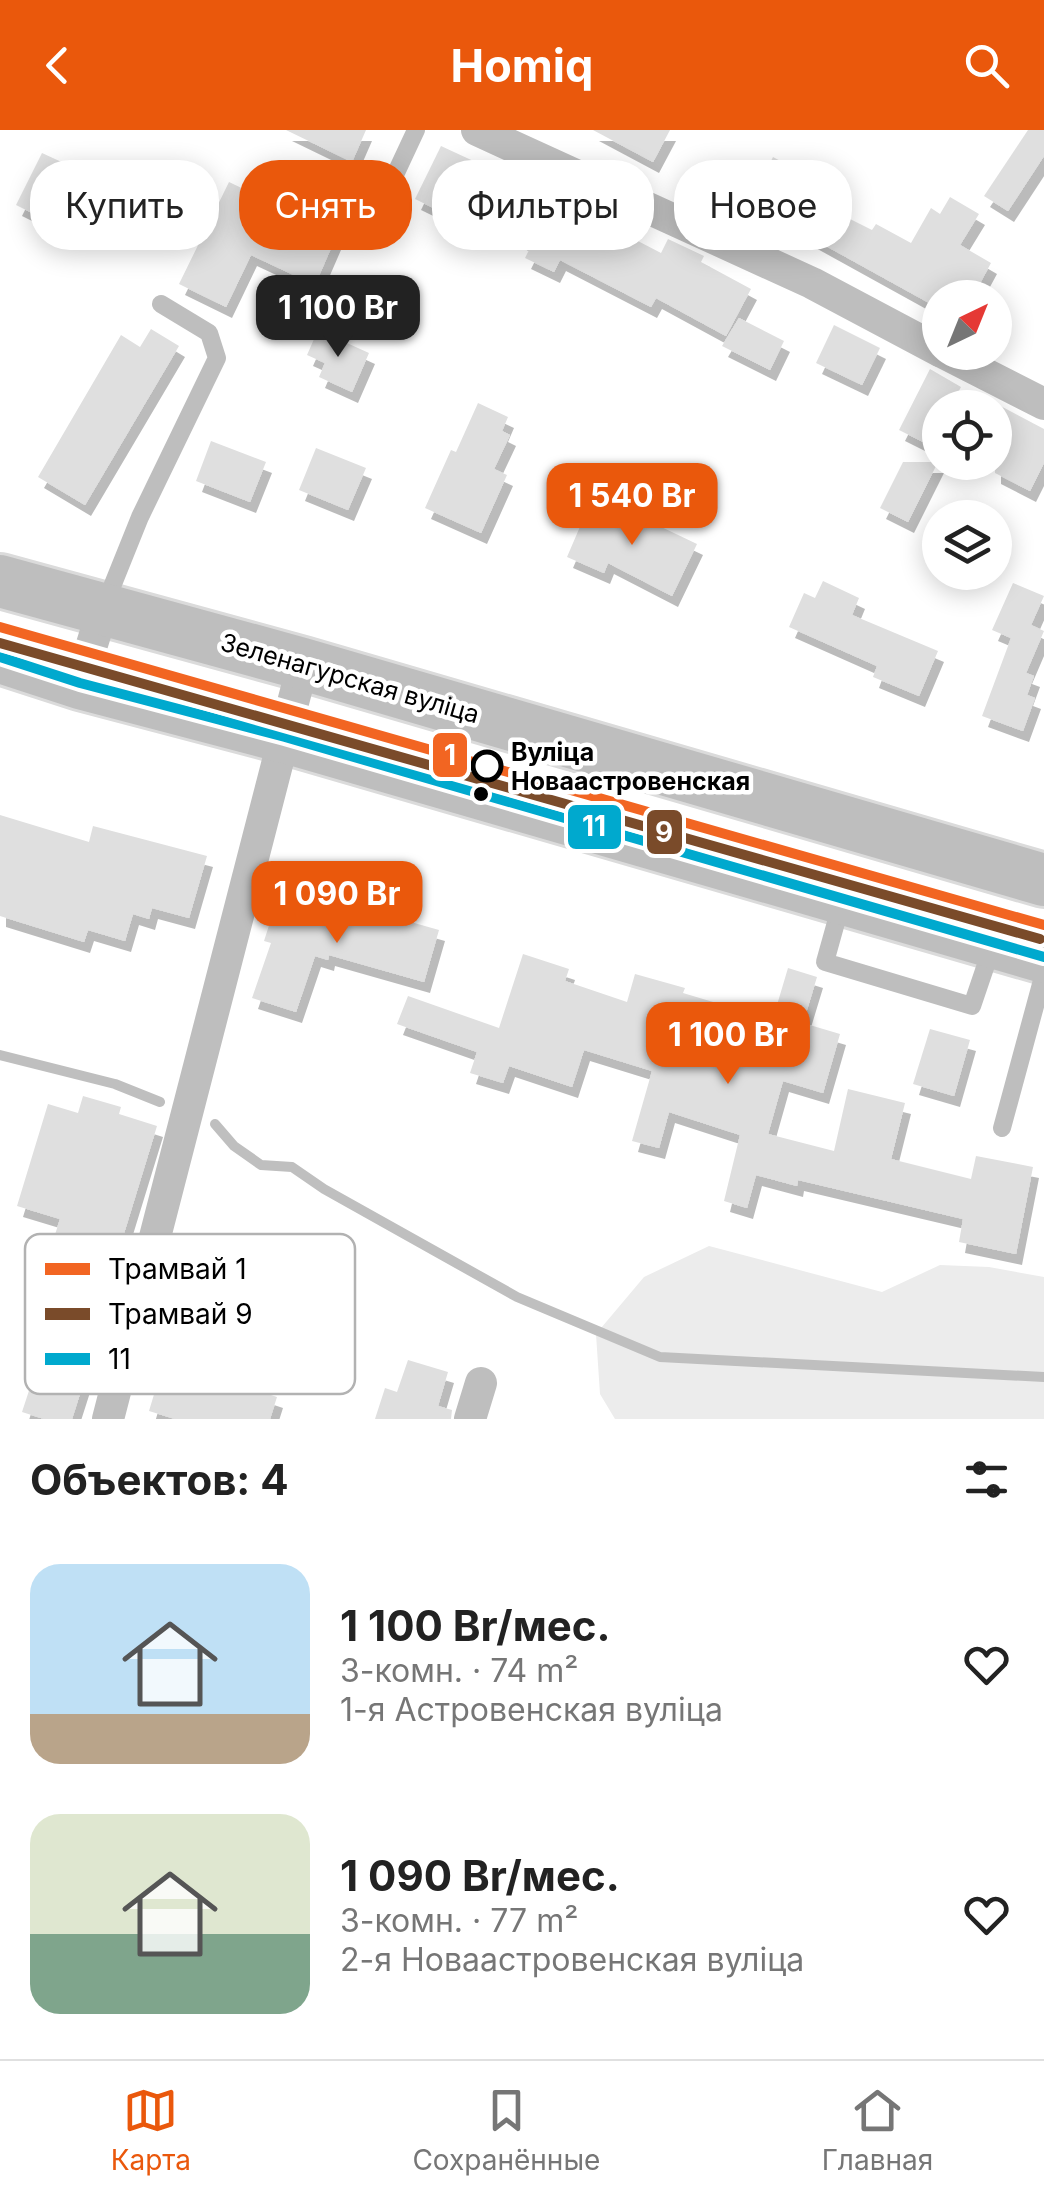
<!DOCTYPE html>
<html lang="ru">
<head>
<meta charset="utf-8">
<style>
	:root { --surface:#fff; --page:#f6f6f6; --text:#222; --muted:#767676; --line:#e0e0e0; --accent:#ea580c }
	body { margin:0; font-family:Inter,sans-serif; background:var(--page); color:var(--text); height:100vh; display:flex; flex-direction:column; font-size:38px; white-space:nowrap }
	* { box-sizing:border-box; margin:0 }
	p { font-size:32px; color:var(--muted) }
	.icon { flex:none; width:55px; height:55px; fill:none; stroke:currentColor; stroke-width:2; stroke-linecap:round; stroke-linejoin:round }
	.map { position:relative; height:1289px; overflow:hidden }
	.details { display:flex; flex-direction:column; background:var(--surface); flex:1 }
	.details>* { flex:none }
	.guide { position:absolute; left:30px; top:30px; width:985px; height:90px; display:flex; gap:20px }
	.needle { width:65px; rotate:43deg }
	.tools { position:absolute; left:922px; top:150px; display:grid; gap:20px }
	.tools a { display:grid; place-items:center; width:90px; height:90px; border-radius:50%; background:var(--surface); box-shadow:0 5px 25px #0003; font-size:50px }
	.price { position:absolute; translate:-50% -85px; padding:0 22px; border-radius:20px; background:var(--accent); color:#fff; font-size:32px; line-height:65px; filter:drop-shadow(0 2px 5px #0008) }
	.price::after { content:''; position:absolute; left:50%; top:60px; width:30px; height:22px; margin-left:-15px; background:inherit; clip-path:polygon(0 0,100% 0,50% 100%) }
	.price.selected { background:#222; color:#fff }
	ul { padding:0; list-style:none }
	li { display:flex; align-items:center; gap:30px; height:250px; padding:0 30px }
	li span { display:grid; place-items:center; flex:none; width:280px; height:200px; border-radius:30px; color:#555 }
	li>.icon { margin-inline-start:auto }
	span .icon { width:120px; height:120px; fill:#fffc; stroke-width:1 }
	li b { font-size:42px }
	h2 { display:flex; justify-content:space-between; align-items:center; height:120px; padding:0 30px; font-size:42px }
	.pill { padding:0 35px; border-radius:40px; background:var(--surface); box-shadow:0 5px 25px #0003; font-size:35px; line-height:90px }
	.pill.selected { background:var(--accent); color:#fff }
	header { display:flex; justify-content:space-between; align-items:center; height:130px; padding:0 30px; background:var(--accent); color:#fff; font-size:45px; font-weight:700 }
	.dock { display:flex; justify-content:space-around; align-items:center; height:140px; border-top:2px solid var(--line); background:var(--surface); font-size:28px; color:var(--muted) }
	.dock a { display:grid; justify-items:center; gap:5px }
	.dock .selected { color:var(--accent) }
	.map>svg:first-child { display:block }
	.green { fill:#ececec }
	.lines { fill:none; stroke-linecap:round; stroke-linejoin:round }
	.stream { stroke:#bfbfbf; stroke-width:10 }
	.building { fill:#dfdfdf; filter:url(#shadow) }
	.primary-casing { stroke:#dbdbdb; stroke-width:58 }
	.service { stroke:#bebebe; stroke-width:18 }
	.minor { stroke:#bebebe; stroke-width:32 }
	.primary { stroke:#bebebe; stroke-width:52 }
	.bus-1-casing { stroke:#fff; stroke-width:18 }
	.bus-1 { stroke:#00a9ce; stroke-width:10 }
	.tram-1-casing { stroke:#fff; stroke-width:18 }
	.tram-2-casing { stroke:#fff; stroke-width:18 }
	.tram-1 { stroke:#f26522; stroke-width:10 }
	.tram-2 { stroke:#7a4b2a; stroke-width:10 }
	.stop-dot { fill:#fff; stroke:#000; stroke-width:5 }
	.bus-dot { fill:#000; stroke:#fff; stroke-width:4 }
	.labels { text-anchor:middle; stroke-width:9; stroke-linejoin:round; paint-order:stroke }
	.street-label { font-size:25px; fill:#000; stroke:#fff }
	.stop-label { font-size:25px; font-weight:bold; fill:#000; stroke:#fff; text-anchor:start }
	.key { fill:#fff; stroke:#b2b2b2; stroke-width:2.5 }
	.key-label { font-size:28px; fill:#000 }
	.line-badge { stroke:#fff; stroke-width:4 }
	.badge-label { font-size:28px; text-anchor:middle; font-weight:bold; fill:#fff }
</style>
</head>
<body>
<header><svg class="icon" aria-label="back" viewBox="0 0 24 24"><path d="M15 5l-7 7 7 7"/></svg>Homiq<svg class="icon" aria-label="search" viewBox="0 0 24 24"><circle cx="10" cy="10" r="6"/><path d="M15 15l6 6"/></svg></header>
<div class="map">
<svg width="1044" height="1289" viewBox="0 0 1044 1289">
	<defs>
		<filter id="shadow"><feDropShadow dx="6" dy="11" stdDeviation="0" flood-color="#0004"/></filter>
	</defs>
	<rect width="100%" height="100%" fill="#fff"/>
	<path class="green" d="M 709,1116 L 882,1162 L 940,1135 L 989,1137 L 1044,1147 L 1044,1289 L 615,1289 L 600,1264 L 596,1204 L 644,1147 Z"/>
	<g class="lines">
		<g class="stream">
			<path d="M 0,925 L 115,954 L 160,972"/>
			<path d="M 215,994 L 234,1016 L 261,1035 L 292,1037 L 324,1059 L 517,1167 L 660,1227 L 1044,1247"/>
		</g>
	</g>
	<g class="building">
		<path d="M 286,0 L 366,0 L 352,32 Z"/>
		<path d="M 593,0 L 670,0 L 653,32 Z"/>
		<path d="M 1028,0 L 1044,0 L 1044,26 L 1008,81 L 984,66 Z"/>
		<path d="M 441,16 L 482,35 L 456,89 L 415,69 Z"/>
		<path d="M 42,23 L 68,35 L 42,88 L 16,75 Z"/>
		<path d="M 773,27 L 829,57 L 820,74 L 872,100 L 876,94 L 911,113 L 931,78 L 940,84 L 950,67 L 979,84 L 960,115 L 991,133 L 972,168 L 940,168 L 940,179 L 750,74 Z"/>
		<path d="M 229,52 L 254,64 L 251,71 L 335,109 L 315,155 L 251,125 L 226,177 L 179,154 Z"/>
		<path d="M 536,65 L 607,99 L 609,96 L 661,123 L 668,109 L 704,126 L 701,132 L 751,159 L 726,206 L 656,168 L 651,177 L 560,130 L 554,142 L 525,128 L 532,114 L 516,107 Z"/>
		<path d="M 739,188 L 784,211 L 770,240 L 722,216 Z"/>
		<path d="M 834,195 L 880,218 L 862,255 L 816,233 Z"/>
		<path d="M 151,199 L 179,216 L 85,375 L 38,347 L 121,205 L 140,217 Z"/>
		<path d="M 318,200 L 369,223 L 352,262 L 319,247 L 325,233 L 307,225 Z"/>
		<path d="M 930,239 L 961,257 L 950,278 L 940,278 L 940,298 L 931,316 L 899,300 Z"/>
		<path d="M 478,273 L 508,287 L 502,301 L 510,305 L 494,339 L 507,345 L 481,403 L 425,378 L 451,320 L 456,322 Z"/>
		<path d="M 995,273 L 1044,299 L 1044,333 L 1030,361 L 995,343 Z"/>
		<path d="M 211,311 L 266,332 L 250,372 L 196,351 Z"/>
		<path d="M 316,318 L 366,338 L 348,380 L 299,360 Z"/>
		<path d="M 903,332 L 938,332 L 908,392 L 880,378 Z"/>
		<path d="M 591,371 L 651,397 L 653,393 L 697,414 L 672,466 L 608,433 L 604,443 L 567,427 Z"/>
		<path d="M 823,451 L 859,468 L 852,485 L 938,521 L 919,566 L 873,547 L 877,536 L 789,497 L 804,463 L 815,468 Z"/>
		<path d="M 1013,453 L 1044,466 L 1031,495 L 1044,501 L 1026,543 L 1034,546 L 1027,565 L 1035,568 L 1023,601 L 982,586 L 1011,508 L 992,500 Z"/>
		<path d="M 0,685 L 89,712 L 93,696 L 207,726 L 189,788 L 152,778 L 149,789 L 133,784 L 125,811 L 88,800 L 84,812 L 0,786 Z"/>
		<path d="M 293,758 L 385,788 L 386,785 L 439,800 L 424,852 L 329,825 L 328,830 L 315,826 L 296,882 L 252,868 L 271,813 L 264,811 L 273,783 L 283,786 Z"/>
		<path d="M 523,824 L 569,839 L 565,851 L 627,872 L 635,844 L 685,858 L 683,863 L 770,889 L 771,884 L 774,885 L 788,838 L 817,847 L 803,893 L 840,904 L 823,963 L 783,951 L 768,1004 L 834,1021 L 848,959 L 905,973 L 891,1029 L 971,1049 L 976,1026 L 1033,1037 L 1016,1124 L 959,1112 L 963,1089 L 798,1050 L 797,1056 L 756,1045 L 747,1078 L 724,1071 L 740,1005 L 669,982 L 659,1018 L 632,1011 L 652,941 L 584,920 L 572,957 L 509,936 L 503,953 L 470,943 L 477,922 L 397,894 L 408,866 L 499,898 Z"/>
		<path d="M 930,899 L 970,910 L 954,966 L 913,954 Z"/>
		<path d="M 83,966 L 121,977 L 119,984 L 157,996 L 83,1237 L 88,1239 L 72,1289 L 44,1289 L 22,1282 L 42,1221 L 32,1218 L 63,1118 L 52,1114 L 60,1089 L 17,1076 L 48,974 L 78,983 Z"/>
		<path d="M 408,1230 L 448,1242 L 438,1276 L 452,1280 L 451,1289 L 375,1289 L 385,1258 L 397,1262 Z"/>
		<path d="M 184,1236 L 277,1267 L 270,1289 L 175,1289 L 149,1281 L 159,1248 L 178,1253 Z"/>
	</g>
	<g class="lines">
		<g class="primary-casing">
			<g id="primary">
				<path d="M 0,451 L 303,534 L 1044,750"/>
				<path d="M 0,527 L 80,553 L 285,607 L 1044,827"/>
			</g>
		</g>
		<g class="service">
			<path d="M 366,107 L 416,0"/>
			<path d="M 105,474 L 140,387 L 217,228 L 209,203 L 161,174"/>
			<path d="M 842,771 L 825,832 L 972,876 L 992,817"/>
			<path d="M 1002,998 L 1044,843"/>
		</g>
		<g class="minor">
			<path d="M 477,0 L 812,153 L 940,221"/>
			<path d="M 942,222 L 1044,274"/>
			<path d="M 80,553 L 103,479"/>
			<path d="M 108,1289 L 303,534"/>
			<path d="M 470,1289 L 481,1253"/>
		</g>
		<use href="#primary" class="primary"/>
		<g class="bus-1-casing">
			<path id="bus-1" d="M 0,527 L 80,553 L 285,607 L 1044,827"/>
		</g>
		<use href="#bus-1" class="bus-1"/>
		<g class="tram-1-casing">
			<path id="tram-1" d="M 0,497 L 1044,795"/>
		</g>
		<g class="tram-2-casing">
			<path id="tram-2" d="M 0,513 L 1040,809"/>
		</g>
		<use href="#tram-1" class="tram-1"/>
		<use href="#tram-2" class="tram-2"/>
	</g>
	<circle class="stop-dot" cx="487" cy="636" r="14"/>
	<circle class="bus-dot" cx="481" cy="664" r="9"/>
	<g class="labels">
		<g class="street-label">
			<text transform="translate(350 548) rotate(16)" y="9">Зеленагурская вуліца</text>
		</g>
		<g class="stop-label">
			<text x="511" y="631">Вуліца<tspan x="511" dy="29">Новаастровенская</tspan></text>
		</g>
	</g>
	<rect x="25" y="1104" width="330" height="160" rx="15" class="key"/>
	<rect x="45" y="1133" width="45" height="12" fill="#f26522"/>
	<rect x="45" y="1178" width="45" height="12" fill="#7a4b2a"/>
	<rect x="45" y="1223" width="45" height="12" fill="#00a9ce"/>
	<g class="key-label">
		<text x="108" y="1149">Трамвай 1</text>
		<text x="108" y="1194">Трамвай 9</text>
		<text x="108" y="1239">11</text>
	</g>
	<g class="line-badge">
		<rect x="431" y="601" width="38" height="48" rx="10" fill="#f26522"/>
		<rect x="566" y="673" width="57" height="48" rx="10" fill="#00a9ce"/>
		<rect x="645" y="678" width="39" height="48" rx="10" fill="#7a4b2a"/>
	</g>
	<g class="badge-label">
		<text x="450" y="635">1</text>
		<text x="594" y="706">11</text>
		<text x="664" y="712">9</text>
	</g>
</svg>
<div class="tools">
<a><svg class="needle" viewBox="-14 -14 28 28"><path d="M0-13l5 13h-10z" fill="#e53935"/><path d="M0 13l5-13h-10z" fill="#767676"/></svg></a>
<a><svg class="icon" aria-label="locate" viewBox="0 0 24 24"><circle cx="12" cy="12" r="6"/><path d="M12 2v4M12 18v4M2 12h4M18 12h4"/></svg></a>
<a><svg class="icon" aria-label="layers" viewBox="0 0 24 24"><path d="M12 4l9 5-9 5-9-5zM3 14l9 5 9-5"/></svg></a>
</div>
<b class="price selected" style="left:338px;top:230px">1 100 Br</b>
<b class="price" style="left:632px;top:418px">1 540 Br</b>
<b class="price" style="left:337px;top:816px">1 090 Br</b>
<b class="price" style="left:728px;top:957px">1 100 Br</b>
<div class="guide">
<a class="pill">Купить</a>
<a class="pill selected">Снять</a>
<a class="pill">Фильтры</a>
<a class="pill">Новое</a>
</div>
</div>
<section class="details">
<h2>Объектов: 4<svg class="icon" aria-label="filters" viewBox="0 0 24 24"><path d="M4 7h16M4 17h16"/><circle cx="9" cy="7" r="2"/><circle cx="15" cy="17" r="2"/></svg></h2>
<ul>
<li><span style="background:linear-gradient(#bfe0f5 75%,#b9a48a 0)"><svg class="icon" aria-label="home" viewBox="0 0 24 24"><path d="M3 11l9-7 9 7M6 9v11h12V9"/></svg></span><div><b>1 100 Br/мес.</b><p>3-комн. · 74 m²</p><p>1-я Астровенская вуліца</p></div><svg class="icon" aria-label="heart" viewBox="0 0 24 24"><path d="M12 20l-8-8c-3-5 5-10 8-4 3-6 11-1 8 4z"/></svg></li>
<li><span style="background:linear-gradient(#dfe7d0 60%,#7fa58c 0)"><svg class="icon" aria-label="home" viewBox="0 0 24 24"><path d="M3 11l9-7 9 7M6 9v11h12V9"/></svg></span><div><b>1 090 Br/мес.</b><p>3-комн. · 77 m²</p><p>2-я Новаастровенская вуліца</p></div><svg class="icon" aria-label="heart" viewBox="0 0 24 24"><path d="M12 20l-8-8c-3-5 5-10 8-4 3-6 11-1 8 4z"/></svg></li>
</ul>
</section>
<nav class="dock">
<a class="selected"><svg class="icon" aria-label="map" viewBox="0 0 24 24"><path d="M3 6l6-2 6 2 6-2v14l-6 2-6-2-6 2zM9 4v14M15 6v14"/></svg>Карта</a>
<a><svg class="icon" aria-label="saved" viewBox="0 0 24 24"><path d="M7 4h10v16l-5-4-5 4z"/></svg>Сохранённые</a>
<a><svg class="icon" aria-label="home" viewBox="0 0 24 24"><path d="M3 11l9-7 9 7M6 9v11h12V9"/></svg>Главная</a>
</nav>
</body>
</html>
